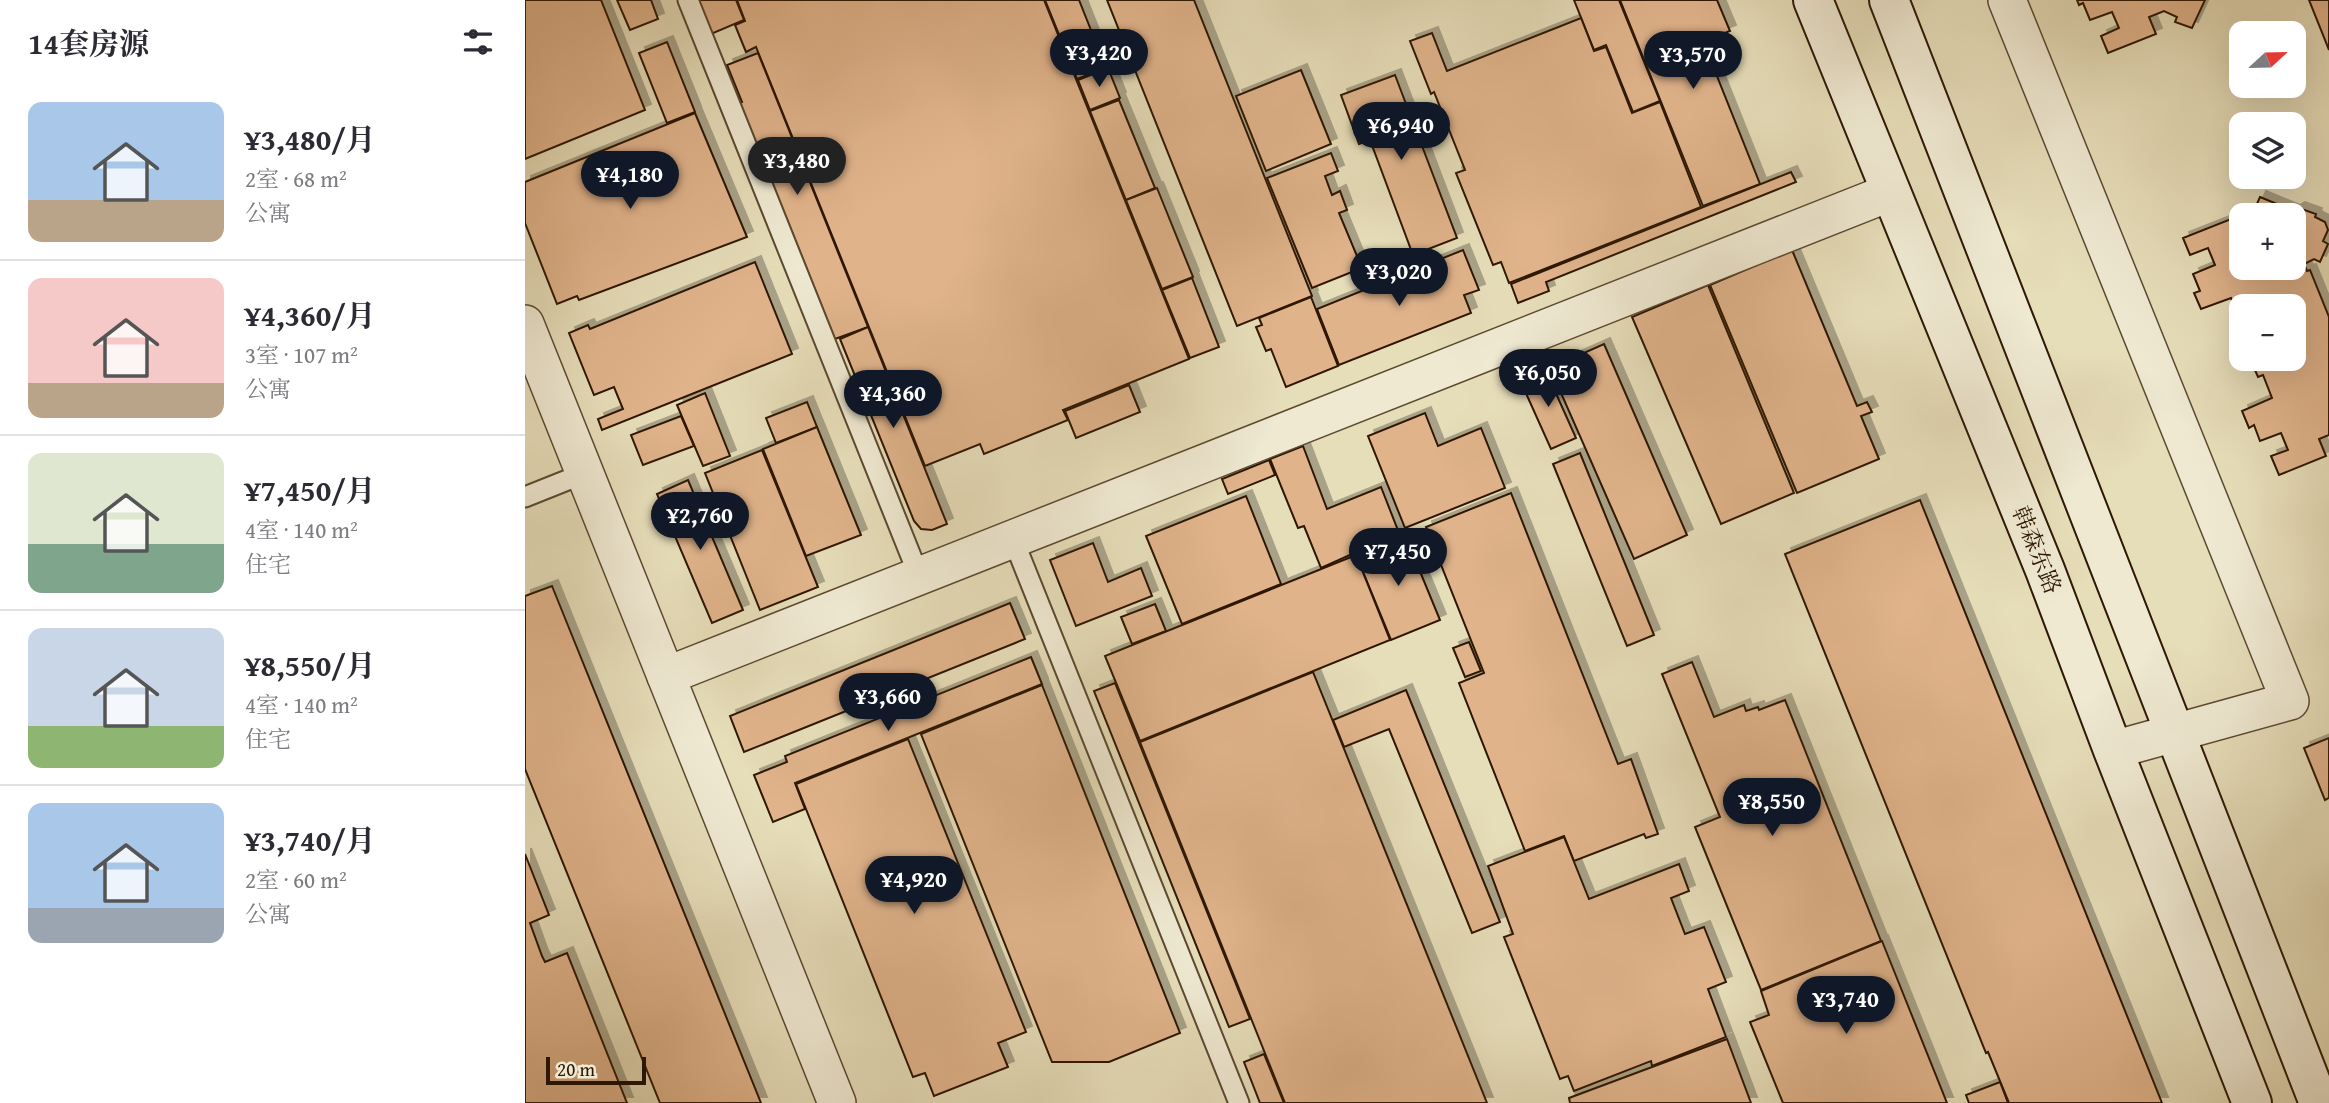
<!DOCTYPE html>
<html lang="zh">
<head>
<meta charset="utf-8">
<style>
	:root { --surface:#fff; --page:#f7f7f7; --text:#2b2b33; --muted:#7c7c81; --line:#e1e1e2; --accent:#111827 }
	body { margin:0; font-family:"Gentium Book Plus","Noto Serif SC",serif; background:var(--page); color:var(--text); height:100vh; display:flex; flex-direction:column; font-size:26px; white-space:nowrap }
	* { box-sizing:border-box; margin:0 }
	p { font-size:23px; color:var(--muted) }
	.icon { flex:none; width:38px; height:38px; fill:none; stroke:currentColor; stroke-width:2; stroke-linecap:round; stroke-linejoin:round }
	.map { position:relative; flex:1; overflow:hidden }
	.side { display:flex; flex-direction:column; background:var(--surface); width:525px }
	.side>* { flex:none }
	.needle { width:46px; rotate:68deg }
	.fabs { position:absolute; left:1704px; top:21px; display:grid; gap:14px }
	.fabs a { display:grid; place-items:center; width:77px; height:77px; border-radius:14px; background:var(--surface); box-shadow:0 7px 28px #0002; font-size:35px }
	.scale { position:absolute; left:21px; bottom:18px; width:100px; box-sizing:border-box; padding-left:7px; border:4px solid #2e1804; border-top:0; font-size:19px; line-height:24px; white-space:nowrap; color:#2e1804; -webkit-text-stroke:5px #efe9d2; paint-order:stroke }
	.price { position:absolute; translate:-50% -60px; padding:0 16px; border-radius:24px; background:var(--accent); color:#fff; font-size:23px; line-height:46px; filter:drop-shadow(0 2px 4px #0008) }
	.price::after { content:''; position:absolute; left:50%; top:42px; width:21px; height:16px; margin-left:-10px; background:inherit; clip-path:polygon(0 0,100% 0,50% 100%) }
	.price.selected { background:#222; color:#fff }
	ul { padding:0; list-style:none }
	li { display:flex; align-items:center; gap:21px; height:175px; padding:0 28px }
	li+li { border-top:2px solid var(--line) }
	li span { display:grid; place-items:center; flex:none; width:196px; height:140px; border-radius:14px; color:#555 }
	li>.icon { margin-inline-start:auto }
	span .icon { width:84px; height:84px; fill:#fffc; stroke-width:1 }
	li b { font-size:30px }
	h2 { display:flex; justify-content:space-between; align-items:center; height:84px; padding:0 28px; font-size:30px }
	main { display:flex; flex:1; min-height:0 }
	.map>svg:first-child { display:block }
	.building { fill:#e0b38b; stroke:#2e1804; stroke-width:2; filter:url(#shadow) }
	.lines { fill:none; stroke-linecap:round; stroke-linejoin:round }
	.service-casing { stroke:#5c4931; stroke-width:23 }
	.minor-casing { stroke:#5c4931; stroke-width:40 }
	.secondary-casing { stroke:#2e1804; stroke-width:42 }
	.service { stroke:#efe9d2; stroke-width:19 }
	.minor { stroke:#efe9d2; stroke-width:37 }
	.secondary { stroke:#efe9d2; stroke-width:38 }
	.labels { text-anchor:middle; stroke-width:7; stroke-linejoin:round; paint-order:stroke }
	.street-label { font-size:23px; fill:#2e1804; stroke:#efe9d2 }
</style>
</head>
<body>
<main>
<section class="side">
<h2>14套房源<svg class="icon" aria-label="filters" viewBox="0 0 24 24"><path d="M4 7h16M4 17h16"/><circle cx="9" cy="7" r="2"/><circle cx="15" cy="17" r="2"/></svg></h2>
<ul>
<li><span style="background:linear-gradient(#a9c7e8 70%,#b9a48a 0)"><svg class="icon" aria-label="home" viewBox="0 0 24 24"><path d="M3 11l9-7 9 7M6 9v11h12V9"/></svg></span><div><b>¥3,480/月</b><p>2室 · 68 m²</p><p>公寓</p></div></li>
<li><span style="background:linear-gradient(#f6c9c9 75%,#b9a48a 0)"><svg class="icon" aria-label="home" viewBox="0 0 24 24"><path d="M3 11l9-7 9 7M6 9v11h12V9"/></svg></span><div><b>¥4,360/月</b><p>3室 · 107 m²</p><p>公寓</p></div></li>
<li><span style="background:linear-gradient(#dfe7d0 65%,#7fa58c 0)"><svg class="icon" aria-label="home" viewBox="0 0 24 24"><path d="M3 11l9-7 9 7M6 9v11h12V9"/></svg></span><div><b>¥7,450/月</b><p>4室 · 140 m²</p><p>住宅</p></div></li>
<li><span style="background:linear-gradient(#c9d6e8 70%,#8fb573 0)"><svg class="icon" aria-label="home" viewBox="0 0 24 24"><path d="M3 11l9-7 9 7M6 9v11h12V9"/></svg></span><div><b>¥8,550/月</b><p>4室 · 140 m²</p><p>住宅</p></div></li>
<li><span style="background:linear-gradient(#a9c7e8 75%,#9aa5b1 0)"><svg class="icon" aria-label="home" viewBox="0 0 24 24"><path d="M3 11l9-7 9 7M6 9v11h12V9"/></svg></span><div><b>¥3,740/月</b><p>2室 · 60 m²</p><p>公寓</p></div></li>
</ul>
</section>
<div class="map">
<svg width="1804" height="1103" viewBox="0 0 1804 1103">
	<defs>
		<filter id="shadow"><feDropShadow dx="6" dy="-6" stdDeviation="0" flood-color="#0004"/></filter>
	</defs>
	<rect width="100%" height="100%" fill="#e6ddb9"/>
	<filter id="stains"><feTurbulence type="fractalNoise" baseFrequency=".00286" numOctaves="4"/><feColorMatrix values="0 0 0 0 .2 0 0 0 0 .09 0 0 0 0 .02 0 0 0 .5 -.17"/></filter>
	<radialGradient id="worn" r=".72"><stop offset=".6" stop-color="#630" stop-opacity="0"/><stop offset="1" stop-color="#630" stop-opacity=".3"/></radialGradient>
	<g class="building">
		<path d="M 0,0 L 76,0 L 120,110 L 0,159 Z"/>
		<path d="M 92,0 L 126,0 L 133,19 L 105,30 Z"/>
		<path d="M 173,0 L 211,0 L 219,20 L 186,34 Z"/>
		<path d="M 212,0 L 519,0 L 664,359 L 538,410 L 543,420 L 459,454 L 455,444 L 400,466 L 231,47 L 221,52 L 210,25 L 220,21 Z"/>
		<path d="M 520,0 L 554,0 L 581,68 L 552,79 Z"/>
		<path d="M 582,0 L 669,0 L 787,296 L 712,326 Z"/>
		<path d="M 1049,0 L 1094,0 L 1135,101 L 1108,112 L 1081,45 L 1069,50 Z"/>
		<path d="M 1095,0 L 1192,0 L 1205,31 L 1178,41 L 1235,184 L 1178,206 Z"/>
		<path d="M 1552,0 L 1680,0 L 1667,28 L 1650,22 L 1652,17 L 1639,11 L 1624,17 L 1631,34 L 1583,53 L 1576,36 L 1594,28 L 1587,12 L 1565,20 L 1558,3 L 1554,5 Z"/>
		<path d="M 1784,0 L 1804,0 L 1804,50 Z"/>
		<path d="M 1056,18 L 1069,51 L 1081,47 L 1107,113 L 1135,102 L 1176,207 L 984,283 L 976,262 L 968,265 L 931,173 L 940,170 L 909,92 L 906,94 L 885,41 L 907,33 L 922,71 Z"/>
		<path d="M 142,42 L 170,112 L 142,123 L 114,53 Z"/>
		<path d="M 233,53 L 343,327 L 310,339 L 215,103 L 217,102 L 202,65 Z"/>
		<path d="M 583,68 L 595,98 L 565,110 L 553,80 Z"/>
		<path d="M 776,70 L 806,144 L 741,171 L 711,96 Z"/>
		<path d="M 870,75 L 932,238 L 888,255 L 845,140 L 834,144 L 816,95 Z"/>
		<path d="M 594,100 L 630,188 L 601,200 L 565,111 Z"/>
		<path d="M 170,113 L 222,237 L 54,300 L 52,296 L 32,304 L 0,223 L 0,182 Z"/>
		<path d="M 806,153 L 813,171 L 800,176 L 807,195 L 815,191 L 822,210 L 814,213 L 837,268 L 787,288 L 742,178 Z"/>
		<path d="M 1266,172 L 1271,182 L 1021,282 L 1024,291 L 993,303 L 986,284 Z"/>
		<path d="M 632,188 L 668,277 L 637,289 L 601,200 Z"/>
		<path d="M 1735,197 L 1769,211 L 1774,208 L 1791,214 L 1790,217 L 1800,222 L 1803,230 L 1798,241 L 1803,244 L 1795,262 L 1789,259 L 1779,264 L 1782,271 L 1785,270 L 1804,317 L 1804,435 L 1794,439 L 1801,456 L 1754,475 L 1746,456 L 1763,450 L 1756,433 L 1735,441 L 1729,425 L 1724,428 L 1717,411 L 1747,398 L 1738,375 L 1733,377 L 1726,361 L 1733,359 L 1769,359 L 1769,306 L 1717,306 L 1717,338 L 1711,323 L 1716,321 L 1706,298 L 1676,309 L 1669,293 L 1675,291 L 1668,274 L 1690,265 L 1683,248 L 1665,255 L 1658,238 L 1706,219 L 1712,235 L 1717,233 L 1717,268 L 1769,268 L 1769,215 L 1727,215 Z"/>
		<path d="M 938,250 L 954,290 L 939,295 L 946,313 L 814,365 L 792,309 Z"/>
		<path d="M 1267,250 L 1332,406 L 1342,402 L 1347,412 L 1336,416 L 1354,459 L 1272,493 L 1185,285 Z"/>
		<path d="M 230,262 L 267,354 L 77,430 L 73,419 L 98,409 L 89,387 L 69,395 L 44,333 L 63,325 L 65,329 Z"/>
		<path d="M 667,278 L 694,347 L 665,358 L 637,290 Z"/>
		<path d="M 1183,285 L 1269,493 L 1196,524 L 1107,317 Z"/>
		<path d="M 786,297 L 813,366 L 761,387 L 746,349 L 741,351 L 731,327 L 737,325 L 734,318 Z"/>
		<path d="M 343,327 L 422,524 L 407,530 L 396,529 L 389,521 L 315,339 Z"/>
		<path d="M 1079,344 L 1162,535 L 1109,559 L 1025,368 Z"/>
		<path d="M 1020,369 L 1051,438 L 1026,449 L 995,380 Z"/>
		<path d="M 604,385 L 615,412 L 551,438 L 540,411 Z"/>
		<path d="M 180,393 L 205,456 L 178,466 L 152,405 Z"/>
		<path d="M 282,402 L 292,427 L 251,443 L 241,418 Z"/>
		<path d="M 900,413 L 913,446 L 956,428 L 980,488 L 880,528 L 843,436 Z"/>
		<path d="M 156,416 L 169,446 L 118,465 L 106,435 Z"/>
		<path d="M 292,427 L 336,535 L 281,556 L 238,449 Z"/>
		<path d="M 778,446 L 802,509 L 856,487 L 874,533 L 796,568 L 779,526 L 773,528 L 745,459 Z"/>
		<path d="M 237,450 L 293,587 L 235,610 L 180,473 Z"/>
		<path d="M 1055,453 L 1129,635 L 1102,646 L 1028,464 Z"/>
		<path d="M 744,460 L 750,475 L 703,494 L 697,479 Z"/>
		<path d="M 163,480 L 218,610 L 187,623 L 132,494 Z"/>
		<path d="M 986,493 L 1093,764 L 1106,759 L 1133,834 L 1121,838 L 1119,834 L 1049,861 L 1039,836 L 1000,851 L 934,683 L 959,673 L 901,527 Z"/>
		<path d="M 721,496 L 756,584 L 657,624 L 621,536 Z"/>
		<path d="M 1395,500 L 1637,1103 L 1484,1103 L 1463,1052 L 1461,1053 L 1260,554 Z"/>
		<path d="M 880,535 L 915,620 L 866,640 L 831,555 Z"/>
		<path d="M 568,543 L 583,582 L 616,568 L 627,596 L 551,626 L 525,560 Z"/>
		<path d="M 831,555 L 865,640 L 615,741 L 580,656 Z"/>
		<path d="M 27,586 L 236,1103 L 135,1103 L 0,769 L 0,596 Z"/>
		<path d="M 485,603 L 500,639 L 219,752 L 205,716 Z"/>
		<path d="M 630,604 L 641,631 L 607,644 L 596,617 Z"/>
		<path d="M 944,642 L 956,671 L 940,677 L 928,648 Z"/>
		<path d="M 506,657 L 517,684 L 270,783 L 280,809 L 248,822 L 229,775 L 262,762 L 260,756 Z"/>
		<path d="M 1167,662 L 1189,717 L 1219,705 L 1221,711 L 1233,707 L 1234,710 L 1260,700 L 1356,941 L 1236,990 L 1170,827 L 1195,817 L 1137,674 Z"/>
		<path d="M 788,672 L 962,1103 L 760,1103 L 615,742 Z"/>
		<path d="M 590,683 L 725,1019 L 704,1027 L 569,691 Z"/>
		<path d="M 517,685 L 655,1033 L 584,1062 L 527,1062 L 396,734 Z"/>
		<path d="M 881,690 L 975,922 L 947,933 L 864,729 L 819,747 L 808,720 Z"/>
		<path d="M 1804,738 L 1804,798 L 1800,800 L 1779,748 Z"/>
		<path d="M 383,739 L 501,1032 L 473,1043 L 483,1067 L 409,1096 L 400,1073 L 388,1077 L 271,784 Z"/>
		<path d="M 1039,837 L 1064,899 L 1154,864 L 1164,891 L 1146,898 L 1160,934 L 1179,927 L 1201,982 L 1183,989 L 1201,1037 L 1127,1066 L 1126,1061 L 1049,1091 L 1043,1076 L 1035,1079 L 979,937 L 988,934 L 963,866 Z"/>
		<path d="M 0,854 L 24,915 L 5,923 L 17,956 L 20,962 L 42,953 L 102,1103 L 0,1103 Z"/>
		<path d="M 1357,941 L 1422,1103 L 1258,1103 L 1225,1022 L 1244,1015 L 1236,991 Z"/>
		<path d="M 1202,1039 L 1226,1103 L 1045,1103 L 1044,1098 Z"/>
		<path d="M 739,1054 L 759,1103 L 735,1103 L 719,1062 Z"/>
		<path d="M 1475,1082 L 1483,1103 L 1444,1103 L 1441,1095 Z"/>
	</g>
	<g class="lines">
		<g class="service-casing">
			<g id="service">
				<path d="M 163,0 L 394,576"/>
				<path d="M 0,497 L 60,473"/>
				<path d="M 488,539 L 714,1103"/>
			</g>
		</g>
		<g class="minor-casing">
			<g id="minor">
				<path d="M 1482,0 L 1765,701 L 1588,750"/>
				<path d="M 0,324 L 141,676 L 1366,192"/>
				<path d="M 141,676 L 312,1103"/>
			</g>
		</g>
		<g class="secondary-casing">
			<g id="secondary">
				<path d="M 1288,0 L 1520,570 L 1588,750 L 1727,1103"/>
				<path d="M 1364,0 L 1794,1103"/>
			</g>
		</g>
		<use href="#service" class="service"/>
		<use href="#minor" class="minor"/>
		<use href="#secondary" class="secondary"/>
	</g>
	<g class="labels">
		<g class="street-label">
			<text transform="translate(1512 550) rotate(68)" y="8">韩森东路</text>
		</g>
	</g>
	<rect width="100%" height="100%" filter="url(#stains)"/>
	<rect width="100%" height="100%" fill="url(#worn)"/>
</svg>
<div class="fabs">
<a><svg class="needle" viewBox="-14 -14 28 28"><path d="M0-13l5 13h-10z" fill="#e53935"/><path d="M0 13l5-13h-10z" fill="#7c7c81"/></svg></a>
<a><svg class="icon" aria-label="layers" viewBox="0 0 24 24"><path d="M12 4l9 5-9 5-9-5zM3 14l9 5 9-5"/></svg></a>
<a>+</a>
<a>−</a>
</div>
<div class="scale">20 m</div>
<b class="price" style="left:574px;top:89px">¥3,420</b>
<b class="price" style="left:1168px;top:91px">¥3,570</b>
<b class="price" style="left:876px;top:162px">¥6,940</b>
<b class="price selected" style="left:272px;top:197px">¥3,480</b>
<b class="price" style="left:105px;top:211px">¥4,180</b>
<b class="price" style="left:874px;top:308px">¥3,020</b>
<b class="price" style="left:1023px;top:409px">¥6,050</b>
<b class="price" style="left:368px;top:430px">¥4,360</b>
<b class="price" style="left:175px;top:552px">¥2,760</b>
<b class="price" style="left:873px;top:588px">¥7,450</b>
<b class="price" style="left:363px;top:733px">¥3,660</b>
<b class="price" style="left:1247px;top:838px">¥8,550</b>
<b class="price" style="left:389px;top:916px">¥4,920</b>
<b class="price" style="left:1321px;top:1036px">¥3,740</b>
</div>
</main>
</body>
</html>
